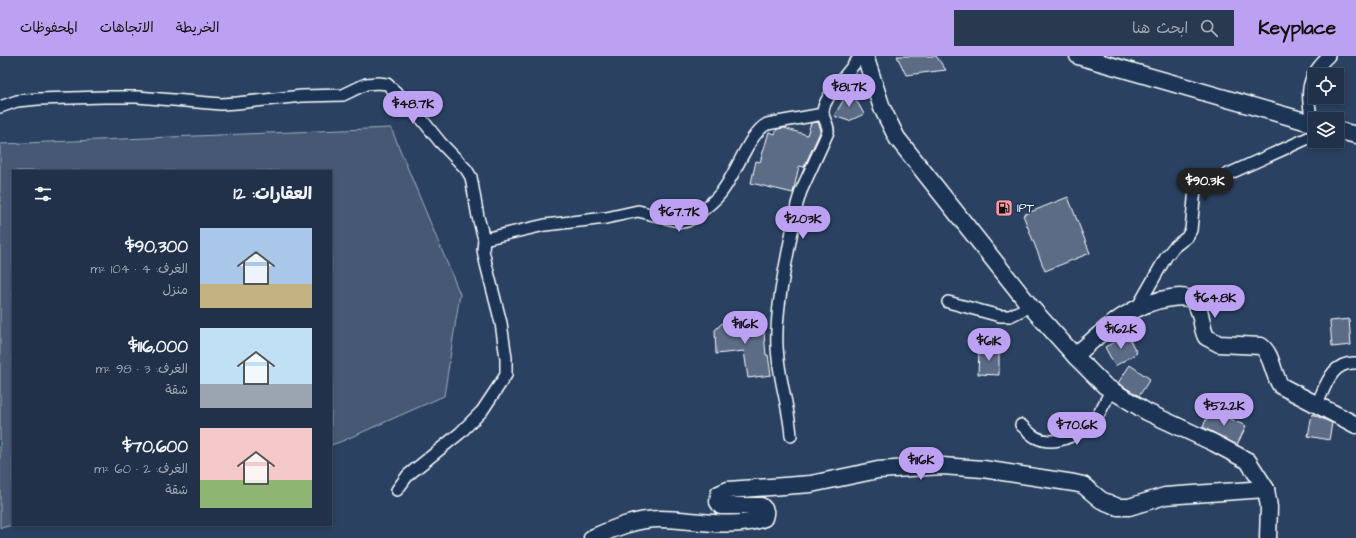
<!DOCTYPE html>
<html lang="ar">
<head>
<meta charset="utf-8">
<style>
	:root { --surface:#203149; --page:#283950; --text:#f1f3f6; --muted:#a2a9b4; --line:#3d4c61; --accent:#bca0f2 }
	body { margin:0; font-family:"Architects Daughter","Playpen Sans Arabic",sans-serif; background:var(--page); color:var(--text); direction:rtl; height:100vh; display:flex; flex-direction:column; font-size:15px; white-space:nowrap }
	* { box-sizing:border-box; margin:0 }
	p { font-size:13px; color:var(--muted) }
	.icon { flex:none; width:22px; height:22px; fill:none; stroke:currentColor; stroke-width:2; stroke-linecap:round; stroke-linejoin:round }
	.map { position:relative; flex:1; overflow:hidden; direction:ltr }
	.panel { position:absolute; left:12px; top:114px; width:320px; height:356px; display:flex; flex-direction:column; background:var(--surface); border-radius:0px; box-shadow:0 2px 6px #0003,0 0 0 1px var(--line); direction:rtl }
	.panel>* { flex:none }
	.tools { position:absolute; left:1308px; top:12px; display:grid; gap:8px }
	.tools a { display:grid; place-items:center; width:36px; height:36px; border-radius:0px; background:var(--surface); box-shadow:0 2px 6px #0003,0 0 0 1px var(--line); font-size:20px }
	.price { position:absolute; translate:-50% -34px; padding:0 9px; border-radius:14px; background:var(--accent); color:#111; font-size:13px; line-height:26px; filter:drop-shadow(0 1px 2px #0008) }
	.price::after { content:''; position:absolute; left:50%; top:24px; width:12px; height:9px; margin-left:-6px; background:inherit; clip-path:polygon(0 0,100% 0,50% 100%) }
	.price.on { background:#222; color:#fff }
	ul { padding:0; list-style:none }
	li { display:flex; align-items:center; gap:12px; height:100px; padding:0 20px }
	li span { display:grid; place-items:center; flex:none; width:112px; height:80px; border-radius:0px; color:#555 }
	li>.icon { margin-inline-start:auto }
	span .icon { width:48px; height:48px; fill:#fffc; stroke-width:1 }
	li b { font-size:17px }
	h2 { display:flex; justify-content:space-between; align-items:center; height:48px; padding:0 20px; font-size:17px }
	header { display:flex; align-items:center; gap:24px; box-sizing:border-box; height:56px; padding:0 20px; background:var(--accent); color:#111 }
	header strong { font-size:19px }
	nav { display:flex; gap:22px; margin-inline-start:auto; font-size:14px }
	.search { width:280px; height:36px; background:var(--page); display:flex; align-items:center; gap:10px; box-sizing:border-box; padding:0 14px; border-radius:0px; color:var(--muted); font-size:15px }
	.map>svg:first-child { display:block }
	.green { fill:#465975; stroke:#a2acba }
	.building { fill:#5b6c86; stroke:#fff }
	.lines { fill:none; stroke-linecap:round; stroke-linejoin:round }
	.street-casing { stroke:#fff; stroke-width:14 }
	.secondary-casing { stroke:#fff; stroke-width:19 }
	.street { stroke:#1d3557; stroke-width:11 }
	.secondary { stroke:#1d3557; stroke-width:16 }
	.labels { text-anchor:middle; stroke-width:3; stroke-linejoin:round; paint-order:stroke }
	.poi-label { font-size:12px; fill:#fff; stroke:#1d3557; text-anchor:start }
</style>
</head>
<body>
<header>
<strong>Keyplace</strong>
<div class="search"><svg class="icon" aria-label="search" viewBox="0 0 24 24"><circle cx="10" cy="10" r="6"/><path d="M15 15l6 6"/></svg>ابحث هنا</div>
<nav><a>الخريطة</a><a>الاتجاهات</a><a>المحفوظات</a></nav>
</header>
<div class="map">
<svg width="1356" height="482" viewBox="0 0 1356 482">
	<rect width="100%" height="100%" fill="#2a4161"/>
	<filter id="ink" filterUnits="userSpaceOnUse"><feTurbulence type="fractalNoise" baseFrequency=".025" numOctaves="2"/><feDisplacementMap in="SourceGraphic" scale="8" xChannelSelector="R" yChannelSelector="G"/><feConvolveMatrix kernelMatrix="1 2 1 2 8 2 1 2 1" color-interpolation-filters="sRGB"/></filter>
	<g filter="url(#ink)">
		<path class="green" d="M 391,72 L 460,238 L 444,340 L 340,386 L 331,389 L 331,115 L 13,115 L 13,469 L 0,472 L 0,88 Z"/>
		<g class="building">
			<path d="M 897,0 L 936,0 L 946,14 L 906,19 Z"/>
			<path d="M 850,33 L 864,58 L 849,65 L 834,60 Z"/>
			<path d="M 818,66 L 821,74 L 804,111 L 799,110 L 793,137 L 751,127 L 756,105 L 760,106 L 769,76 L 775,78 L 777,73 L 784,72 L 807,79 L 811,67 Z"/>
			<path d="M 1068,141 L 1090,197 L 1045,215 L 1023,159 Z"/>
			<path d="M 1349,263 L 1351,289 L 1332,291 L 1330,265 Z"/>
			<path d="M 763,266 L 766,299 L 768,299 L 771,319 L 748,322 L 744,295 L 716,298 L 715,274 L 722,267 Z"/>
			<path d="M 1127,279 L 1137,297 L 1115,310 L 1105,291 Z"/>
			<path d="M 979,294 L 999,294 L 999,319 L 978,318 Z"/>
			<path d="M 1130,309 L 1150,323 L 1139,340 L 1118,327 Z"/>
			<path d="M 1210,354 L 1246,370 L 1237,389 L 1203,371 Z"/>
			<path d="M 1312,358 L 1332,367 L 1329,384 L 1308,380 Z"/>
		</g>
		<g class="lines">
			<g class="street-casing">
				<g id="street">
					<path d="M 0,51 L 17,45 L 38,43 L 104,41 L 137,41 L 221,48 L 237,47 L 302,40 L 343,39 L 366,28 L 378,27 L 387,28 L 412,51 L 440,86 L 466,113 L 471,121 L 478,161 L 484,183 L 483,194 L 486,208 L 501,267 L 506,302 L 506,319 L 482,355 L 460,377 L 408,419 L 397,434"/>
					<path d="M 1312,67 C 1307,37 1304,22 1329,0"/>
					<path d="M 484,183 L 545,169 L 606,162 L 638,155 L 682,166 C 691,165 696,160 703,154 C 710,148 718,142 723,134 C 736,117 750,76 767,68 L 823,58"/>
					<path d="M 948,246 L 1000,260 L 1010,260 L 1030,250"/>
					<path d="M 1137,252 L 1166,201 L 1174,191 L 1187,181 L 1191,174 L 1195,133 L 1315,79"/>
					<path d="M 1317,348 C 1326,329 1332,305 1356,307"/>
					<path d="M 1021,369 C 1026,373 1030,378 1035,381 C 1057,393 1085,375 1098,359 C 1103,351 1107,342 1111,334"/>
					<path d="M 791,380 C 789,350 778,321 777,290 C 775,247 790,191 797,148 L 801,135 L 828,76 C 829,69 824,65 823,58 C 821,42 852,14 860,0"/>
				</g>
			</g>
			<g class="secondary-casing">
				<g id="secondary">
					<path d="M 865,0 L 882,52 L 897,82 L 1030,250 L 1075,300 L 1105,330 L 1147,356 L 1214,387 L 1248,405 L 1266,433 L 1269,451 L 1268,482"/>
					<path d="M 1078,0 L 1315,68"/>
					<path d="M 1337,74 L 1356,79"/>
					<path d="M 1075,300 C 1104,274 1131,247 1171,242 C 1178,241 1186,240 1192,244 C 1203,252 1200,270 1206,281 L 1219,288 L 1261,290 C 1273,299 1272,318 1281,330 L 1356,369"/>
					<path d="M 592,482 C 614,472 636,463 660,463 C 693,463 732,474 764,462 C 766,456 766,454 761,450 L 721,450 L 718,446 L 719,438 L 728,434 L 811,428 L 878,414 L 942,410 L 983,413 L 1074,427 L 1083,429 L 1101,444 L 1118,451 L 1129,451 L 1165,440 L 1266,433"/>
				</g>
			</g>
			<use href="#street" class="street"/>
			<use href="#secondary" class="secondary"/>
		</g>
	</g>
	<defs>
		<g id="fuel-square" transform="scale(0.9)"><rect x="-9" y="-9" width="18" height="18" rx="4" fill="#ff9aa2" stroke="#1d3557"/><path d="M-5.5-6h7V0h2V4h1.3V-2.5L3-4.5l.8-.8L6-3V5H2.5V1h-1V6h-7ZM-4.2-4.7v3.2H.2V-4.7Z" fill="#111"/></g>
	</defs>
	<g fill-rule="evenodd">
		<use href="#fuel-square" x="1004" y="152"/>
	</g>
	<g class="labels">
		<g class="poi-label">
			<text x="1017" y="156">IPT</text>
		</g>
	</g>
</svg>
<div class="tools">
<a><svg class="icon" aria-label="locate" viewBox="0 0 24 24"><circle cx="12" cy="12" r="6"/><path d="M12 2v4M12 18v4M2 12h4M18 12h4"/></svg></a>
<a><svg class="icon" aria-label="layers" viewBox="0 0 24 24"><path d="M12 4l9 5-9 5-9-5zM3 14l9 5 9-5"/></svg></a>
</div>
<b class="price" style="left:849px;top:52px">$81.7K</b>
<b class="price" style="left:413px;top:69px">$48.7K</b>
<b class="price on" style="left:1205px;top:146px">$90.3K</b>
<b class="price" style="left:679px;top:177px">$67.7K</b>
<b class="price" style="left:803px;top:184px">$203K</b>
<b class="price" style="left:1215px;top:263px">$64.8K</b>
<b class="price" style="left:745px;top:289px">$116K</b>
<b class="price" style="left:1121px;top:294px">$162K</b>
<b class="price" style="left:989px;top:306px">$61K</b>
<b class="price" style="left:1224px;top:371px">$52.2K</b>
<b class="price" style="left:1077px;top:390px">$70.6K</b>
<b class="price" style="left:921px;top:425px">$116K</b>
<section class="panel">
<h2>العقارات: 12<svg class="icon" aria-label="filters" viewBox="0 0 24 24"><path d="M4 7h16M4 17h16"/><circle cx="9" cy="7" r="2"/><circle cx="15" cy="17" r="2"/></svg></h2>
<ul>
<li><span style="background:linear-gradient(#a9c7e8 70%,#c2b280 0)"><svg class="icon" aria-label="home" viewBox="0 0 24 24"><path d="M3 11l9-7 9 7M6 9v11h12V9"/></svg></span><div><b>$90,300</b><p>الغرف: 4 · 104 m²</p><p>منزل</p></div></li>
<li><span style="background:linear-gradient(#bfe0f5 70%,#9aa5b1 0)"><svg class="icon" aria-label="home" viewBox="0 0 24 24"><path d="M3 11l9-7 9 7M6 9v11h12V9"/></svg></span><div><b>$116,000</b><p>الغرف: 3 · 98 m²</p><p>شقة</p></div></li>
<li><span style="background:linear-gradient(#f6c9c9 65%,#8fb573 0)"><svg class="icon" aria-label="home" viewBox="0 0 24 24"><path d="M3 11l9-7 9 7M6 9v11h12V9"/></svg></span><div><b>$70,600</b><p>الغرف: 2 · 60 m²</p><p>شقة</p></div></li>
</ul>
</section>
</div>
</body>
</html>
